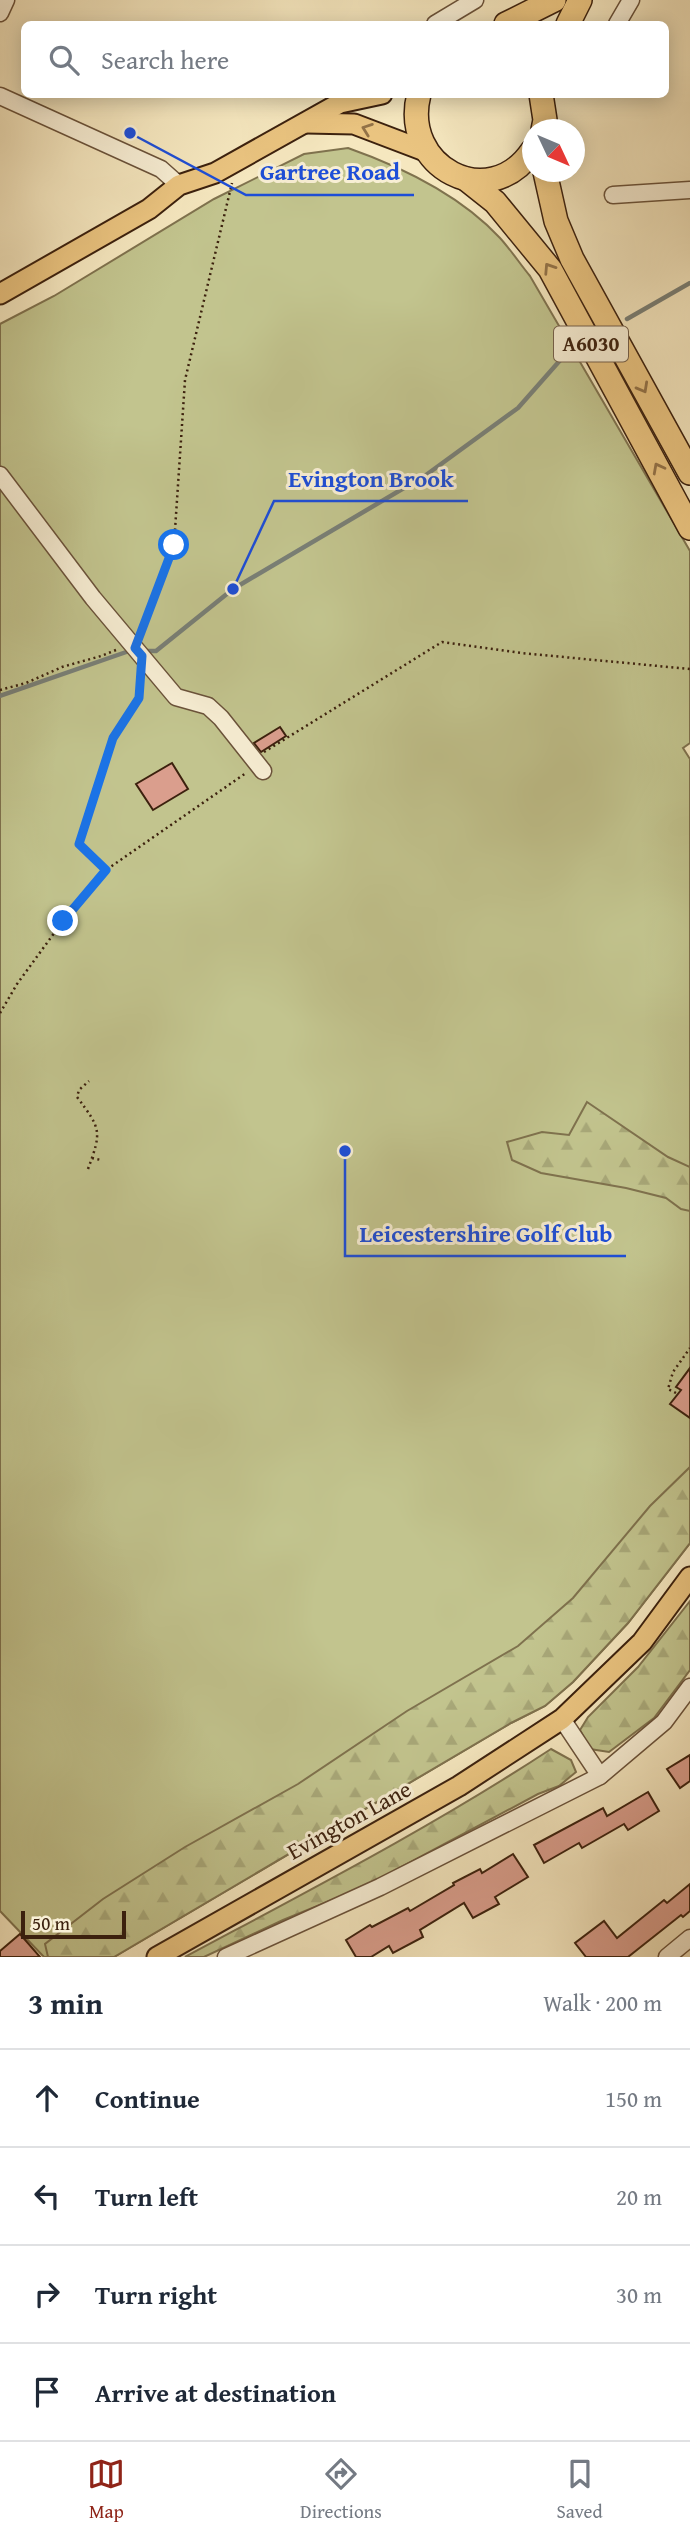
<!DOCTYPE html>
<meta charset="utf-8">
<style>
:root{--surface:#fff;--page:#f6f6f7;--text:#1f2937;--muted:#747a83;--line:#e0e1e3;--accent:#8f2418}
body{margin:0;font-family:"Gentium Book Plus",serif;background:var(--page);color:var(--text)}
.compass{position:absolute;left:522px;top:119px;width:63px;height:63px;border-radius:50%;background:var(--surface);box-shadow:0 4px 18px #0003;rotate:134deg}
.scale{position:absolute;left:21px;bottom:18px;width:105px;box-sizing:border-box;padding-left:7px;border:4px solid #3c210e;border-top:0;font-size:19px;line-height:24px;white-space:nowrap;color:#3c210e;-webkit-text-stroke:5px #f8efd5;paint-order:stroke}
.stop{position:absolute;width:21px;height:21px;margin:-16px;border:5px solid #1a73e8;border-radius:50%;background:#fff}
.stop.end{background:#1a73e8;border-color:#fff;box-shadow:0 2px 7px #0008}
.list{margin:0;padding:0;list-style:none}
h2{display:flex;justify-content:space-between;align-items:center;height:91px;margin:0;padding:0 28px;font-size:30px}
h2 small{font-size:23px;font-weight:400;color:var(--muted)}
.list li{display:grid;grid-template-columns:46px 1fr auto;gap:21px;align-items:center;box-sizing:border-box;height:98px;padding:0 28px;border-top:2px solid var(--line)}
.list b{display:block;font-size:26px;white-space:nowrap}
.list em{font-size:23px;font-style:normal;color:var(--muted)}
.icon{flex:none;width:38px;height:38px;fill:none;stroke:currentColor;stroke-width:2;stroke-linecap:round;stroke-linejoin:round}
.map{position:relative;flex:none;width:690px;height:1957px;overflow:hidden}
.search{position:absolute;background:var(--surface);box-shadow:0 4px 18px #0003;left:21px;right:21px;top:21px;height:77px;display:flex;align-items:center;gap:18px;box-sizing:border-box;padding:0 24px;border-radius:10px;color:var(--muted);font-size:26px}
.sheet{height:483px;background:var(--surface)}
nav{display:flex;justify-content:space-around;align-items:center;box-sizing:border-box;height:98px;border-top:2px solid var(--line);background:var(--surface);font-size:19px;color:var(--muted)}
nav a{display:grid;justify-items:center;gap:4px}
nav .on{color:var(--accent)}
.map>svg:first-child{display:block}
.grass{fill:#c2c48e;stroke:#7f724e;stroke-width:2}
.forest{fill:url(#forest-firs);stroke:#7f724e;stroke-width:2}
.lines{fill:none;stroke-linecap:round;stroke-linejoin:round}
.stream{stroke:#797f76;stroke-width:4.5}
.building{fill:#da9e8d;stroke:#3c210e;stroke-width:2}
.minor-casing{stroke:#6a523a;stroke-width:19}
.major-casing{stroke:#3c210e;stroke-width:23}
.highway-casing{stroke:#3c210e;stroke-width:26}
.path{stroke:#3c210e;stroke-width:2.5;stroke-dasharray:2 3.5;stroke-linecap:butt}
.minor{stroke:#f8efd5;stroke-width:16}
.major{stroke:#eac480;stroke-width:19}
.highway{stroke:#eac480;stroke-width:23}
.oneway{stroke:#937247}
.route{stroke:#1a73e8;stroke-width:9}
.labels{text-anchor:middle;stroke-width:6;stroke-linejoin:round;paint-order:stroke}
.shield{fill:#f8efd5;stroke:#745f4a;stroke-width:2}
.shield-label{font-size:21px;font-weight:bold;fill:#3c210e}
.street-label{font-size:23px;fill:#3c210e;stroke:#f8efd5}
.leader{fill:none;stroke:#1d4ed8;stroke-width:2.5}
.callout-dot{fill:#1d4ed8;stroke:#f8efd5;stroke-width:2.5}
.callout-label{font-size:24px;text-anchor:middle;font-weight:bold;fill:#1d4ed8;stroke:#f8efd5;stroke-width:6;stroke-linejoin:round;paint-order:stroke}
</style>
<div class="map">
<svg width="690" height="1957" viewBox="0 0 690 1957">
<defs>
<pattern id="forest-firs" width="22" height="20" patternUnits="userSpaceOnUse" patternTransform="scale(1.75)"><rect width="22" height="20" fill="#c2c48e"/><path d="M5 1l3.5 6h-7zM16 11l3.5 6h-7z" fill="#a8a879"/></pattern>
</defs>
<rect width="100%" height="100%" fill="#f5e7bf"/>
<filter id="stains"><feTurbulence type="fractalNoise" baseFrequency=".00286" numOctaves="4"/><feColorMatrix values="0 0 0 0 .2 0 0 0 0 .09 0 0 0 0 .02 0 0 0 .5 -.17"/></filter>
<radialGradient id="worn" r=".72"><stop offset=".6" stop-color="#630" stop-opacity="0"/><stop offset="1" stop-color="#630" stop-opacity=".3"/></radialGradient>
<!-- grass -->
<path class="grass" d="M348,148c54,19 113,48 152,90 11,12 20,26 30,38l160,275v192l-7,5 7,11v784l-62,80 -55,59 -28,24 -34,17 -397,234h-70l-44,-46v-1587l54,-28 160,-97 90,-45z"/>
<!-- forest -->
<g class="forest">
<path d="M587,1102l81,55 22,10v44l-9,-2 -15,-11 -40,-10 -85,-15 -29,-13 -5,-18 35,-10 27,3z"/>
<path d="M690,1467v76l-62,80 -55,59 -28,24 -34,17 -397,234h-66l-3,-13 58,-45 82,-52 113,-63 109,-73 111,-65 55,-48 77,-92z"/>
<path d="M690,1601v69l-36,48 -45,34 -19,-3 -10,-19 8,-13 50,-50z"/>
<path d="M551,1749l20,11 5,12 -17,14 -21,8 -174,93 -81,33 -79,37h-19c123,-66 249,-131 366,-208z"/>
</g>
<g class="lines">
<!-- stream -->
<g class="stream">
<path d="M627,319l63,-36"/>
<path d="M144,651h12l77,-62 193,-114 92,-67 45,-51 16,-10"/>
<path d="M0,696l132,-46"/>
</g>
</g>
<!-- building -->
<g class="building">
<path d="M280,727l6,9 -25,16 -7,-9z"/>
<path d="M172,763l16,26 -35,21 -17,-26z"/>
<path d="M690,1368v50l-20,-14 11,-14 -5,-3z"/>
<path d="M690,1755v26l-10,7 -13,-19z"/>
<path d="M648,1792l11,19 -31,19 -4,-6 -42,24 -3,-5 -35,20 -10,-18 69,-37 4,8z"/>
<path d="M513,1854l15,23 -33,20 4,7 -26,14 -9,-15 -44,27 3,7 -30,16 -4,-7 -18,11h-15l-10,-17 24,-15 2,2 36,-19 2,3 44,-26 -1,-2 27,-14 2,4z"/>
<path d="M690,1884v27l-7,6 -2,-2 -53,42h-42l-11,-14 29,-22 13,17 47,-38 3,3z"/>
<path d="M20,1934l20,23h-40v-6z"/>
</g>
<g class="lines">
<defs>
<g id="minor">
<path d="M0,13l6,-13"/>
<path d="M435,24l40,-24"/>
<path d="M617,24l14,-24"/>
<path d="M0,96l161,73 18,16"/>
<path d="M613,195l77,-5"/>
<path d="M0,475l93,123 83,99 32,9 13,12 42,53"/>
<path d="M600,1776l64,-54 26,-35"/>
<path d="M226,1957l154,-70 220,-111 -38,-57"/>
<path d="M667,1957l23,-19"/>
</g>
<g id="major">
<path d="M306,123l48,1 71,27"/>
<path d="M0,294l149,-85 30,-24 36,-12 125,-70 42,-9"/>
<path d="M157,1957l302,-171 103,-67 80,-77 48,-65"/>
</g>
<g id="highway">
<path d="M506,24l48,-24"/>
<path d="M568,24l12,-24"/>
<path d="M419,94c-19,73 70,120 113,57"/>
<path d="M541,94l4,26 -2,10"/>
<path d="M545,172l11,49 16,38 118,214"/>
<path d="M466,179l29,23 55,67 140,259"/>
</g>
</defs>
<!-- minor casing -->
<use href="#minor" class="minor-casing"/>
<!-- major casing -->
<use href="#major" class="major-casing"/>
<!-- highway casing -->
<use href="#highway" class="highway-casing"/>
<!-- path -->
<g class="path">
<path d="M140,634l34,-89 11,-165 47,-197"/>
<path d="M140,676l-1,22 -27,40 -33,106 27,26 140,-97"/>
<path d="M0,690l26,-7 36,-16 39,-11 15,-6"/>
<path d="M264,752l178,-110 79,11 169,16"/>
<path d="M0,1013l17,-29 46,-63 43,-51"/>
<path d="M92,1158l9,2"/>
<path d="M88,1169c14,-38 13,-40 -11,-72l2,-7 10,-9"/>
<path d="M676,1393l-8,-4 5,-17 17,-24"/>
</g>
<!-- minor -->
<use href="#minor" class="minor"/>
<!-- major -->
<use href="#major" class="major"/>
<!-- highway -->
<use href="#highway" class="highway"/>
</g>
<!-- one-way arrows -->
<defs><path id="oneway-chevron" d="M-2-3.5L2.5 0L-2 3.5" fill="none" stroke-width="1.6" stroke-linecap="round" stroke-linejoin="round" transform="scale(1.75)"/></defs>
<g class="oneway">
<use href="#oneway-chevron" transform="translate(367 129) rotate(-160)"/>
<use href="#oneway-chevron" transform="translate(549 268) rotate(-123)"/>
<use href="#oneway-chevron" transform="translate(643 388) rotate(61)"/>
<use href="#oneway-chevron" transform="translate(658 468) rotate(-118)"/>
</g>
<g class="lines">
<!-- route -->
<path class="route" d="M63,921l43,-51 -27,-26 34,-106 26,-40 3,-42 -7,-8 39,-103"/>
</g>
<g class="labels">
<!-- shield labels -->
<rect class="shield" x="554" y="326.5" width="74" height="35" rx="5"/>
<g class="shield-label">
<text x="591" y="351">A6030</text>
</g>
<!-- street labels -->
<g class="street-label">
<text transform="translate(349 1820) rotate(-29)" y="8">Evington Lane</text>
</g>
</g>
<!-- callouts -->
<path class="leader" d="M130 133L246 195H414M233 589L274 501H468M345 1151L345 1256H626"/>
<g class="callout-dot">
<circle cx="130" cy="133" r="7"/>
<circle cx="233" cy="589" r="7"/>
<circle cx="345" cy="1151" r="7"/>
</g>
<g class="callout-label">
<text x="330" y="180">Gartree Road</text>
<text x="371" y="487">Evington Brook</text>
<text x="486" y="1242">Leicestershire Golf Club</text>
</g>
<rect width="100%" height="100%" filter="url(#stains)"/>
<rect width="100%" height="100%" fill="url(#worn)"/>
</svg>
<svg class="compass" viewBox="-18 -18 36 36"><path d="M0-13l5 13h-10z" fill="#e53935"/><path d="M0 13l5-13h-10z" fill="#747a83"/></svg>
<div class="scale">50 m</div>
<div class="stop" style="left:174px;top:545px"></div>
<div class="stop end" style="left:63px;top:921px"></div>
<div class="search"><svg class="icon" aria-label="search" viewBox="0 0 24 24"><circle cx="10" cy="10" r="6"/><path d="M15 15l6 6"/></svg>Search here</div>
</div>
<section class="sheet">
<h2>3 min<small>Walk · 200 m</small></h2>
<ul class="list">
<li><svg class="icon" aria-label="ahead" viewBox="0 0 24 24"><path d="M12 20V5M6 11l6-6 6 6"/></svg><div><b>Continue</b></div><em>150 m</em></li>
<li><svg class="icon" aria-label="left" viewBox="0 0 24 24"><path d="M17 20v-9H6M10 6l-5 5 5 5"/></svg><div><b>Turn left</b></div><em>20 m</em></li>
<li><svg class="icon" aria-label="right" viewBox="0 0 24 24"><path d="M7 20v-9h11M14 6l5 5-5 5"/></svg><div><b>Turn right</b></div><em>30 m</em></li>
<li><svg class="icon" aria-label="arrive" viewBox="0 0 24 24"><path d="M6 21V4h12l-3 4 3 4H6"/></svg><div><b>Arrive at destination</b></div></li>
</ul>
</section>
<nav>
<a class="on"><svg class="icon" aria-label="map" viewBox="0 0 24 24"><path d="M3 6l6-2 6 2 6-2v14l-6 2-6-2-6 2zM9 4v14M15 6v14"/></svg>Map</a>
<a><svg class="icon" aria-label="directions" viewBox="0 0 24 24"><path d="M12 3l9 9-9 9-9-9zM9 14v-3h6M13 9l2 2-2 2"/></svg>Directions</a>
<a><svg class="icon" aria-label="saved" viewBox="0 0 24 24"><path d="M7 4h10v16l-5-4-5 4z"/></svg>Saved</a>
</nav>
